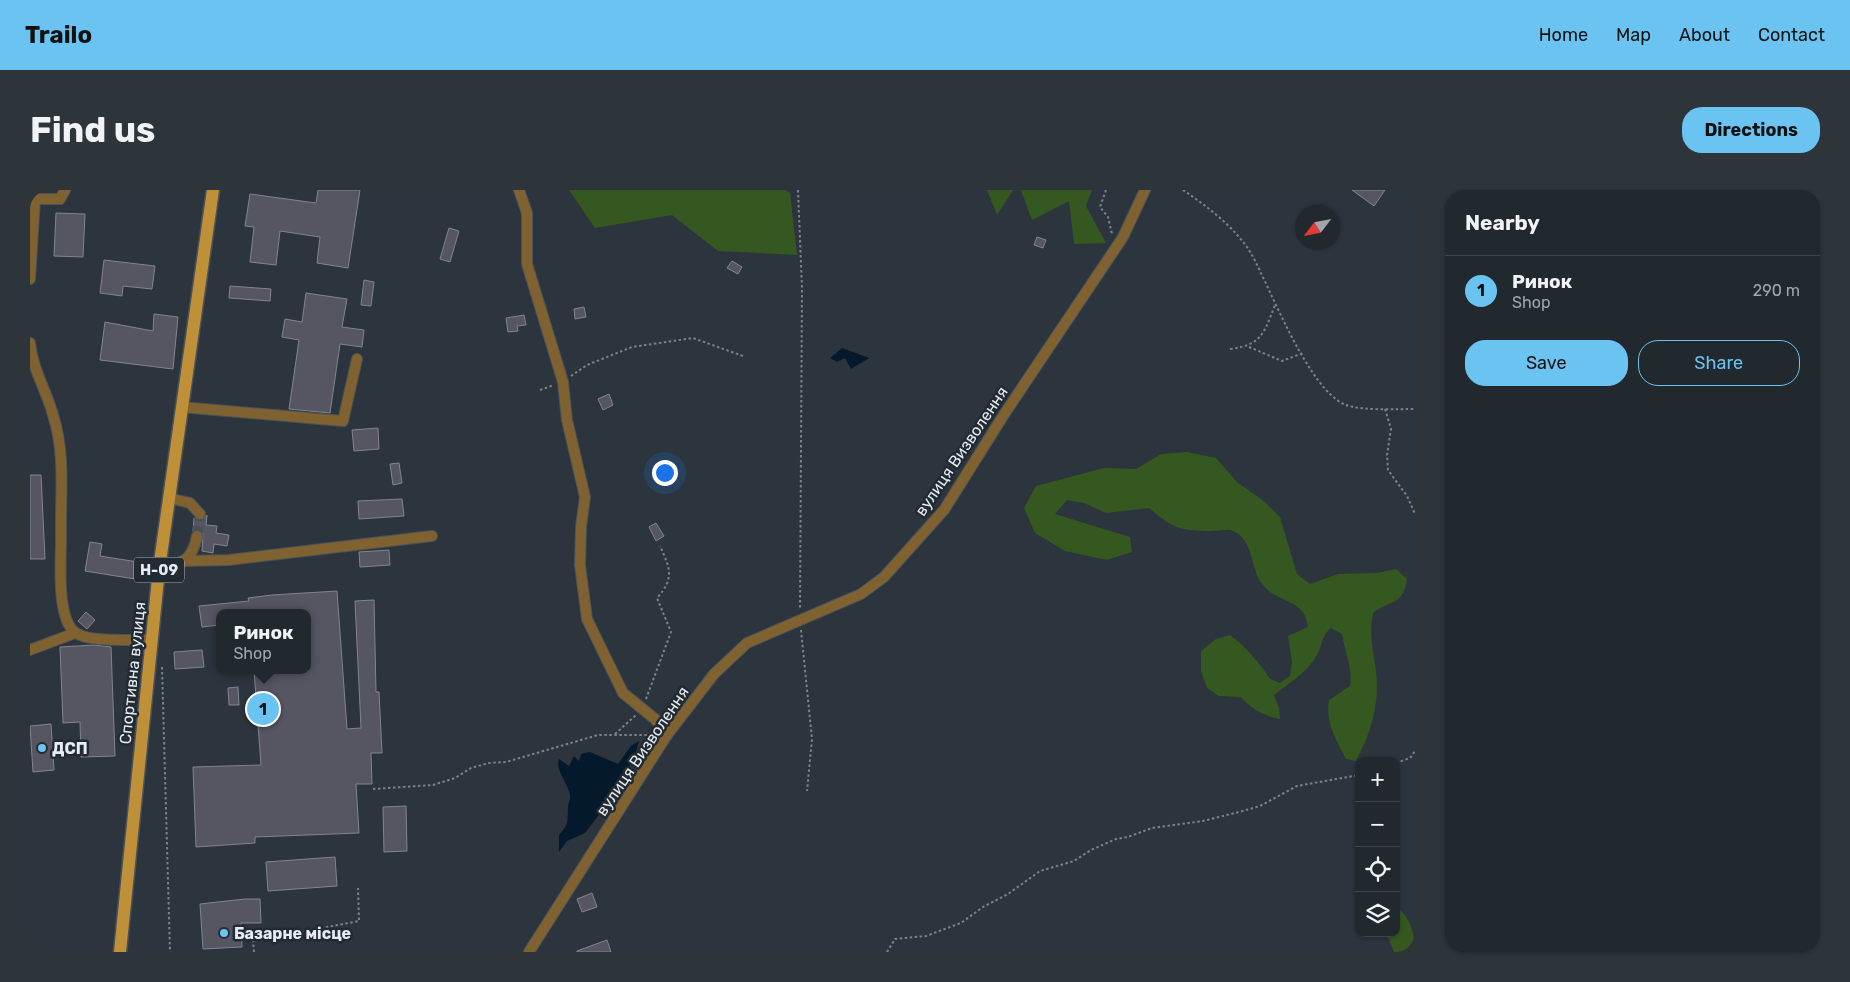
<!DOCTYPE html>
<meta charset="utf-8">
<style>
:root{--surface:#21282e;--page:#2d343a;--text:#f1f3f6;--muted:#a2a6aa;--line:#3e444a;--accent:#6ac3f1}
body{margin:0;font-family:Rubik,sans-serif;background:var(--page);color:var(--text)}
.controls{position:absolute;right:15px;bottom:15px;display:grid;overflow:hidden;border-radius:10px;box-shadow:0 1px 4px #0004}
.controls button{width:45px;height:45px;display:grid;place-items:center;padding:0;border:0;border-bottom:1px solid var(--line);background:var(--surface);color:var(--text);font:25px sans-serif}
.compass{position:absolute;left:1265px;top:15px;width:45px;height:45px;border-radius:50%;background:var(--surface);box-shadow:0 1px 4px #0004;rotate:238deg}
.you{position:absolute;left:634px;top:282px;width:18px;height:18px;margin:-12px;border:4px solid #fff;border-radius:50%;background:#1a73e8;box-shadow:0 0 0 8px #1a73e833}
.badge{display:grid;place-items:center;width:32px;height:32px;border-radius:50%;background:var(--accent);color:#111;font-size:16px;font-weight:700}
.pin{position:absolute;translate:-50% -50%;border:2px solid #fff;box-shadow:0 1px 5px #0006}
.popup{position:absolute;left:186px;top:419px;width:95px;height:65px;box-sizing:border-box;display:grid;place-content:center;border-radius:10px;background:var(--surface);filter:drop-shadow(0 1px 4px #0005);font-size:16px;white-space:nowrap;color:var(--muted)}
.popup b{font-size:19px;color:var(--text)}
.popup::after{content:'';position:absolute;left:50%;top:100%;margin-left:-10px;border:10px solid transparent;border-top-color:var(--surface)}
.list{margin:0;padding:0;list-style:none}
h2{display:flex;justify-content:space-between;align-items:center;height:65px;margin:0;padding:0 20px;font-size:21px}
h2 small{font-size:16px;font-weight:400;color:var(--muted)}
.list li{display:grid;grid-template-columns:32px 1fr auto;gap:15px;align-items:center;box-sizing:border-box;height:70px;padding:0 20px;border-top:1px solid var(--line)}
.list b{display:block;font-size:19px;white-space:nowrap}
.list p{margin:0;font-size:16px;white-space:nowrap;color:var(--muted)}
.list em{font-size:16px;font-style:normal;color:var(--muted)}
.actions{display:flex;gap:10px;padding:15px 20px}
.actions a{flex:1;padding:11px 0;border:1px solid var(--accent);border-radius:20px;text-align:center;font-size:18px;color:var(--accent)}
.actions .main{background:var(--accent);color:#111}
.icon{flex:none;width:28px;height:28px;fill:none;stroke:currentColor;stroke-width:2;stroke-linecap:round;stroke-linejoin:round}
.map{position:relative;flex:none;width:1385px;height:762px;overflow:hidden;border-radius:20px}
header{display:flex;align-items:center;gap:30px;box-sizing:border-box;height:70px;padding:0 25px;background:var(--accent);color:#111}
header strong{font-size:24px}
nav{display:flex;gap:28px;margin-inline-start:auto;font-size:18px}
.intro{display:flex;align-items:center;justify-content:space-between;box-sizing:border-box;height:120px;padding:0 30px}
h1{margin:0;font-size:35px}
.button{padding:12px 22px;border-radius:20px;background:var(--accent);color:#111;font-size:18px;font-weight:700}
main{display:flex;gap:30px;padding:0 30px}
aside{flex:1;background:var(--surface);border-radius:20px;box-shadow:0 1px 4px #0004}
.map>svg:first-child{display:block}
.green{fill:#345820}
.water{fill:#04192b}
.building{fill:#555662;stroke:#838491}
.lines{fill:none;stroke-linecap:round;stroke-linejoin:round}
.minor-tunnel{stroke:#485058;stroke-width:10;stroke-dasharray:10 5;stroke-linecap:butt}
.minor-casing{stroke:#4a525a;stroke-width:12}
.major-casing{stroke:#4a525a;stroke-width:15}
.path{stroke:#7b8389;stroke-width:2;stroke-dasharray:2.5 2.5;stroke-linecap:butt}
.minor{stroke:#7f622f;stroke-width:10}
.major{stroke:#bf9038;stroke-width:12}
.poi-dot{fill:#6ac3f1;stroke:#222b32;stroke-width:2}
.labels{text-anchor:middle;stroke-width:5;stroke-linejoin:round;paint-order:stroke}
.shield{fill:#222b32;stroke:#abb2b8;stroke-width:1}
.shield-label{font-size:15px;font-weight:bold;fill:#e6ecf1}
.street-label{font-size:16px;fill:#e6ecf1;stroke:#222b32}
.poi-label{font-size:16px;font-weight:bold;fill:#e6ecf1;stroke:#222b32;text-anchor:start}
</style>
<header>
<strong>Trailo</strong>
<nav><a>Home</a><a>Map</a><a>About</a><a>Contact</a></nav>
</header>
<div class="intro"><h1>Find us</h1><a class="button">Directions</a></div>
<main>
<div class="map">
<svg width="1385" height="762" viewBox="0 0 1385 762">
<rect width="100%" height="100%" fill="#2c353d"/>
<!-- green -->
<g class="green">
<path d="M539,0h216l5,3 7,62 -79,-4 -46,-36 -77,13z"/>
<path d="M957,0h26l-16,25z"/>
<path d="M991,0h71l-6,16 20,37 -32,1 -5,-43 -37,19z"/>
<path d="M1157,262l29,6 21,24 28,20 15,15 17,57 13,10 28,-10 39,-1 19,-4 11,10c-3,26 -17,21 -34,34 -4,21 0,38 3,58 4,32 -5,62 -20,90l-10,-2c-10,-19 -21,-38 -17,-59l21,-14c3,-18 -5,-34 -8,-52l-11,-6c-11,10 -8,16 -14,27 -10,18 -28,28 -43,40l5,13 1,11c-16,-3 -29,-10 -39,-22l-22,-1 -12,-8 -6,-17v-20l15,-12 14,-4c15,11 30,28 40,44l10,4 10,-7 2,-14 -4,-26 20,-9c-3,-29 -30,-23 -45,-42 -14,-17 -8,-46 -32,-55 -5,-1 -14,1 -20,1 -30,0 -39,-3 -62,-23l-43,5 -22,-10 -17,-3 -12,14 75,23 2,15 -25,8 -42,-9 -30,-18 -11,-25 12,-22 68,-18 32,1 25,-15z"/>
<path d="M1366,717c15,10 19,28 19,45h-21l-6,-15v-4h8z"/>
</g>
<!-- water -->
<g class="water">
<path d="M812,158l27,10 -18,11 -6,-11 -8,4 -7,-4z"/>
<path d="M609,551l-5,18 -27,45 -22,29 -18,8 -8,11v-17c11,-12 8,-14 9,-28 0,-4 3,-8 2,-12 -2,-12 -15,-24 -11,-36l10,7 5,-10 5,5 2,-7 9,-2 28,12 13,-18z"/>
</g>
<!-- building -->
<g class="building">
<path d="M288,0h42l-12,78 -31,-5 3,-26 -40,-6 -4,34 -26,-3 4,-35 -9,-1 5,-32 66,9z"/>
<path d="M1322,0h33l-11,16z"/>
<path d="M26,23l29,1 -2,43 -29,-1z"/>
<path d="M419,38l10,3 -9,31 -10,-3z"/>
<path d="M1007,47l9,3 -3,8 -9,-3z"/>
<path d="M74,70l51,6 -3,23 -29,-3 -1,10 -22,-3z"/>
<path d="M702,71l10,6 -4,7 -11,-6z"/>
<path d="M334,90l10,2 -3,24 -10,-1z"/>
<path d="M200,96l41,3 -1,12 -41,-3z"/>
<path d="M276,103l41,6 -5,28 22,3 -2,17 -22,-3 -10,69 -41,-4 10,-69 -17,-3 3,-18 17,3z"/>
<path d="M554,117l2,10 -11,2 -1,-10z"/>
<path d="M124,124l24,3 -5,52 -73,-9 5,-38 48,9z"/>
<path d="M494,125l2,10 -9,1 1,5 -10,1 -2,-14z"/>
<path d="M579,204l4,11 -10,5 -5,-11z"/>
<path d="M348,238l1,21 -25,2 -2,-21z"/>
<path d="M369,273l3,20 -9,2 -3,-21z"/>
<path d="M0,285h11l4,84h-15z"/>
<path d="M372,309l2,17 -45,3 -1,-18z"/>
<path d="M177,325l-1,10 11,1 -1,7 13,2 -2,11 -13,-2 -1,9 -11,-2 1,-17 -4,-4 -6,1 1,-13 8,3z"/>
<path d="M626,333l8,13 -8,5 -7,-14z"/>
<path d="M60,352l12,2 -2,12 38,6 -3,17 -50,-8z"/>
<path d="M359,360l1,15 -30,2 -1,-15z"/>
<path d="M307,401l10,138 14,-1 -6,-127 19,-1 2,92h3l3,61h-11l1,31h-16l3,49 -104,4v6l-59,4 -3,-80 68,-2 -7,-95h53v-57h-88v12l-17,2 -3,-21 50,-5 -1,-3 24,-3z"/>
<path d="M56,422l9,8 -8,9 -9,-8z"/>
<path d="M64,455l17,2 4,109 -34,1 -1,-35 -17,1 -3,-76z"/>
<path d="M172,460l2,17 -29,2 -1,-17z"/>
<path d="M208,497l1,18h-10l-1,-17z"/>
<path d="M21,534l3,46 -21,2 -3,-46z"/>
<path d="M376,616l1,45 -23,1 -1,-45z"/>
<path d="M305,667l2,29 -69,5 -2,-29z"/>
<path d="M562,703l5,14 -15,5 -5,-13z"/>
<path d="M215,709h15l1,24h-20l1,24 -39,2 -3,-45z"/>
<path d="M577,750l4,12h-34v-1z"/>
</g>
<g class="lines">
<!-- minor-tunnel -->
<path class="minor-tunnel" d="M167,346l3,-22"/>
<defs>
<g id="minor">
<path d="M489,0l8,23v51l36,118 4,38 18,77 -4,30 -1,38 7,54 36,74 32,26 12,16"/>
<path d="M0,89l5,-80h25l5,-9"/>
<path d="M0,153c3,28 16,46 23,72 13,40 7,82 8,124 0,22 -5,81 15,94 15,10 57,6 75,7"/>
<path d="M151,217l162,14 14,-62"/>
<path d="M139,308l21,5 10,11"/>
<path d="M154,371l45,-1 203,-24"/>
<path d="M129,379c23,-7 33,-7 38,-33"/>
<path d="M0,460l45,-17"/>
<path d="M499,762l138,-217 47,-61 33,-31 114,-49 23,-17 60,-67 61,-97 118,-176 22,-47"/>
</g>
<path id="major" d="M90,762l39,-383 54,-379"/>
</defs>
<!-- minor casing -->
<use href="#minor" class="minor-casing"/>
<!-- major casing -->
<use href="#major" class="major-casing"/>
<!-- path -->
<g class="path">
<path d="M768,0l4,98 -2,322"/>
<path d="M1076,0l-6,17 8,10 4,17"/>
<path d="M1153,0c25,17 53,38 69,65 19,35 57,136 94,150 16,6 52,4 69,4"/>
<path d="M1219,157l33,14 21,-8"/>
<path d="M1200,159c32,-4 34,-16 45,-44"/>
<path d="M541,186l16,-11 45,-18 61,-9 50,18"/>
<path d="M510,200l14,-5"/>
<path d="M1355,219l6,20 -4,26 1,15 19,26 8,18"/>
<path d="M771,440l11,109 -5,52"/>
<path d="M132,477l8,285"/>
<path d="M616,509l25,-67 -14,-34c18,-20 13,-30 3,-52"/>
<path d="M585,544l21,-19"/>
<path d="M1366,573l14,-5 5,-7"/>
<path d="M343,599l60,-4 22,-7 16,-10 18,-5 17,-1 92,-27h57"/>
<path d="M224,762l-1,-11 106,-20 -1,-33"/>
<path d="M857,762l8,-13 31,-3 35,-13 22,-16 25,-13 32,-23 34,-10 17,-11 25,-11 12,-2 24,-9 51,-7 36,-9 21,-6 37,-20 62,-11"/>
</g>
<!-- minor -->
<use href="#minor" class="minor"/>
<!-- major -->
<use href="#major" class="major"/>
</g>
<!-- markers -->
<g class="poi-dot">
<circle cx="12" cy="558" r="5"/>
<circle cx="194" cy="743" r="5"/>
</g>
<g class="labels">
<!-- shield labels -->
<rect class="shield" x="104" y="367.5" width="50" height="25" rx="4"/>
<g class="shield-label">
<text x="129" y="385">Н-09</text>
</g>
<!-- street labels -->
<g class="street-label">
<text transform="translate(931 261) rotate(-56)" y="6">вулиця Визволення</text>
<text transform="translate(102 483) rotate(-84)" y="6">Спортивна вулиця</text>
<text transform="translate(612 561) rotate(-56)" y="6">вулиця Визволення</text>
</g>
<!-- poi labels -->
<g class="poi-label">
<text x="22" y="564">ДСП</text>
<text x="204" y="749">Базарне місце</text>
</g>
</g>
</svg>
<div class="controls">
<button>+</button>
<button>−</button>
<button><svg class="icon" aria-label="locate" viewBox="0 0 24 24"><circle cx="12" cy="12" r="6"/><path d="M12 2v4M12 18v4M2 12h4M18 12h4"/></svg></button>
<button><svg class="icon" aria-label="layers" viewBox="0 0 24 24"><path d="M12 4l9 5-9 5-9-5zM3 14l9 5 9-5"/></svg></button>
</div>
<svg class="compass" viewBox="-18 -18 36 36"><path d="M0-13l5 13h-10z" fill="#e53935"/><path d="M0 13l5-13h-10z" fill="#a2a6aa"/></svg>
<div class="you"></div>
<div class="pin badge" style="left:233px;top:519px">1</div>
<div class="popup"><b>Ринок</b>Shop</div>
</div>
<aside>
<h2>Nearby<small></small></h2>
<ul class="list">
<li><span class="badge">1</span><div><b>Ринок</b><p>Shop</p></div><em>290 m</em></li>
</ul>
<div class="actions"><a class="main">Save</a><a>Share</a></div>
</aside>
</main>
